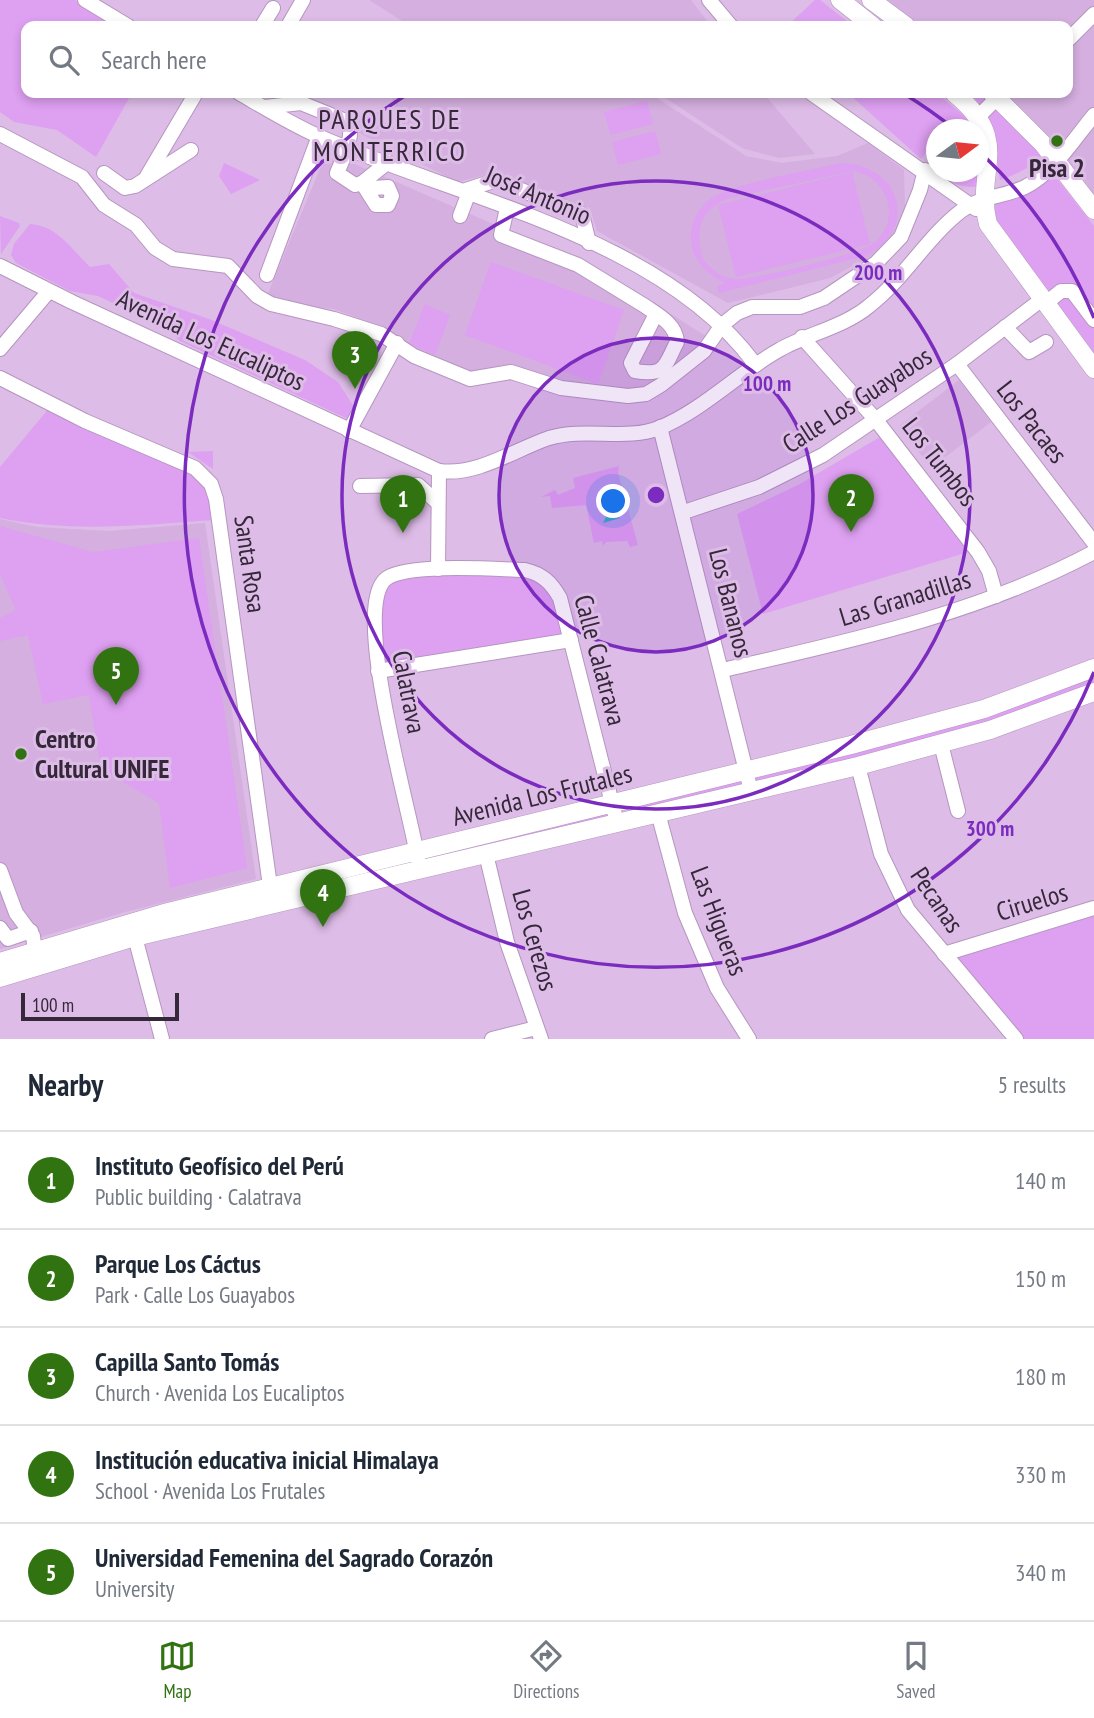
<!DOCTYPE html>
<meta charset="utf-8">
<style>
:root{--surface:#fff;--page:#f2f2f3;--text:#1f2937;--muted:#747a83;--line:#e0e1e3;--accent:#317310}
body{margin:0;font-family:"PT Sans Narrow",sans-serif;background:var(--page);color:var(--text)}
.compass{position:absolute;left:926px;top:119px;width:63px;height:63px;border-radius:50%;background:var(--surface);box-shadow:0 4px 10px #0003;rotate:75deg}
.scale{position:absolute;left:21px;bottom:18px;width:158px;box-sizing:border-box;padding-left:7px;border:4px solid #352839;border-top:0;font-size:19px;line-height:24px;white-space:nowrap;color:#352839;-webkit-text-stroke:5px #ddbce7;paint-order:stroke}
.you{position:absolute;left:614px;top:502px;width:24px;height:24px;margin:-18px;border:5px solid #fff;border-radius:50%;background:#1a73e8;box-shadow:0 0 0 10px #1a73e833}
.badge{display:grid;place-items:center;width:46px;height:46px;border-radius:50%;background:var(--accent);color:#fff;font-size:23px;font-weight:700}
.pin{position:absolute;translate:-50% -58px;filter:drop-shadow(0 2px 4px #0008)}
.pin::after{content:'';position:absolute;top:37px;width:24px;height:21px;background:inherit;clip-path:polygon(0 0,100% 0,50% 100%)}
.list{margin:0;padding:0;list-style:none}
h2{display:flex;justify-content:space-between;align-items:center;height:91px;margin:0;padding:0 28px;font-size:30px}
h2 small{font-size:23px;font-weight:400;color:var(--muted)}
.list li{display:grid;grid-template-columns:46px 1fr auto;gap:21px;align-items:center;box-sizing:border-box;height:98px;padding:0 28px;border-top:2px solid var(--line)}
.list b{display:block;font-size:26px;white-space:nowrap}
.list p{margin:0;font-size:23px;white-space:nowrap;color:var(--muted)}
.list em{font-size:23px;font-style:normal;color:var(--muted)}
.icon{flex:none;width:38px;height:38px;fill:none;stroke:currentColor;stroke-width:2;stroke-linecap:round;stroke-linejoin:round}
.map{position:relative;flex:none;width:1094px;height:1039px;overflow:hidden}
.search{position:absolute;background:var(--surface);box-shadow:0 4px 10px #0003;left:21px;right:21px;top:21px;height:77px;display:flex;align-items:center;gap:18px;box-sizing:border-box;padding:0 24px;border-radius:14px;color:var(--muted);font-size:26px}
.sheet{height:581px;background:var(--surface)}
nav{display:flex;justify-content:space-around;align-items:center;box-sizing:border-box;height:98px;border-top:2px solid var(--line);background:var(--surface);font-size:19px;color:var(--muted)}
nav a{display:grid;justify-items:center;gap:4px}
nav .on{color:var(--accent)}
.map>svg:first-child{display:block}
.built{fill:#d4afdf}
.green{fill:#dea0f1;fill-rule:evenodd}
.water{fill:#39b8bc}
.lines{fill:none;stroke-linecap:round;stroke-linejoin:round}
.minor-casing{stroke:#b596bf;stroke-width:16}
.major-casing{stroke:#b596bf;stroke-width:19}
.minor{stroke:#fff;stroke-width:14}
.major{stroke:#fff;stroke-width:18}
.ring{fill:none;stroke:#7b2cbf;stroke-width:3.5}
.poi-dot{fill:#317310;stroke:#ddbce7;stroke-width:2.5}
.labels{text-anchor:middle;stroke-width:6;stroke-linejoin:round;paint-order:stroke}
.poi-label{font-size:26px;font-weight:bold;fill:#352839;stroke:#ddbce7}
.street-label{font-size:26px;fill:#352839;stroke:#ddbce7}
.neighbourhood-label{font-size:28px;letter-spacing:2px;fill:#352839;stroke:#ddbce7}
.centre{fill:#7b2cbf;stroke:#ddbce7;stroke-width:3.5}
.ring-label{font-size:21px;text-anchor:middle;font-weight:bold;fill:#7b2cbf;stroke:#ddbce7;stroke-width:6;stroke-linejoin:round;paint-order:stroke}
</style>
<div class="map">
<svg width="1094" height="1039" viewBox="0 0 1094 1039">
<rect width="100%" height="100%" fill="#ddbce7"/>
<!-- built -->
<g class="built">
<path d="M369,0h322l20,26h-154l-7,-4 -6,4h-134z"/>
<path d="M886,0h208v201l-88,-108h62v-67h-148z"/>
<path d="M394,93h255l97,63 36,7 55,-7 31,-13 36,27 1,36 -9,28 -17,18 -49,26 -102,25 -131,-72 -7,-23 -94,-36 -38,10 -101,-50 -5,-21 49,17 -9,-30z"/>
<path d="M658,93h105l52,61 -36,4 -37,-10z"/>
<path d="M327,152l275,119 107,67 -52,44 -22,9 -156,-16 -43,-13 -65,-39 -37,-14 -50,-5 -18,-6z"/>
<path d="M959,380l32,42 -60,46 -32,-42z"/>
<path d="M0,519l37,8 72,4 96,-8 51,356 -131,33 -125,37z"/>
</g>
<!-- green -->
<g class="green">
<path d="M0,0h75l43,26h-92v67h106l-36,64 -39,-27 -43,-8 -14,-10z"/>
<path d="M815,0h5l33,26h-66z"/>
<path d="M848,93h88l35,28 -11,-1 -11,9 -13,1v10l-15,19z"/>
<path d="M971,93h15l59,58c-13,17 -26,22 -45,29 -4,-32 -9,-62 -29,-87z"/>
<path d="M647,101l6,23 -42,11 -7,-23z"/>
<path d="M655,131l6,23 -43,11 -6,-23z"/>
<path d="M979,133l2,52c-16,7 -35,-6 -49,-13l4,-9v9h42z"/>
<path d="M224,163l36,17 -29,14 -12,-18z"/>
<path d="M840,163c60,0 81,67 25,93l-146,37 -2,-7 8,-3c-18,-10 -34,-22 -34,-45 -1,-16 8,-32 22,-41 26,-15 95,-26 127,-34zM853,171c34,5 50,48 21,72 -11,10 -124,38 -140,36 -13,-1 -22,-9 -31,-19 -8,-29 -4,-51 27,-62z"/>
<path d="M852,172l18,72 -134,33 -18,-72z"/>
<path d="M1054,175l40,51v134l-103,-144 2,-14 24,-3z"/>
<path d="M0,216l19,7 1,3 -19,28z"/>
<path d="M30,224c28,2 41,25 60,43l19,-3 25,29 75,26 96,41 33,22 16,25 -6,12 -168,-78 -14,-13 -68,-32 -28,-5 -54,-28 -5,-8 3,-11z"/>
<path d="M491,262l133,48 -26,74 -133,-49z"/>
<path d="M425,304l25,11 -15,40 -26,-11z"/>
<path d="M50,407l143,64 14,15 7,34c-72,5 -143,13 -214,-2v-51z"/>
<path d="M880,437l95,113 -212,64 -26,-100 61,-29z"/>
<path d="M213,451v18l-25,-17z"/>
<path d="M619,466l-1,7 20,72 -8,2 -3,-6 -21,1 -3,4 -1,-5 -8,2 -8,-38 -34,3 -2,-12 -9,1 14,-7 3,5 17,-7 -2,-10z"/>
<path d="M0,526l93,26 106,-14 48,330 -77,20 -11,-85 -58,-34 -12,-74 -46,9 -15,-69 -28,6v-23l16,-8 -16,-36z"/>
<path d="M456,571l79,4 13,14 17,44 -180,32c-6,-26 -15,-76 17,-88 16,-6 37,-4 54,-6z"/>
<path d="M1094,675v10l-109,40 -224,58 -5,-4 1,-5z"/>
<path d="M738,780l4,4 -112,31v-7z"/>
<path d="M606,813l5,4 -188,47v-7z"/>
<path d="M1094,911v128h-74l-70,-83z"/>
</g>
<!-- water -->
<path class="water" d="M612,501l1,13 7,4 -17,5 3,-6 -6,-12z"/>
<g class="lines">
<defs>
<g id="minor">
<path d="M85,0l43,26"/>
<path d="M709,0l22,26"/>
<path d="M262,26l11,-18"/>
<path d="M288,26l15,-26"/>
<path d="M1068,40l26,-26"/>
<path d="M239,93c26,15 52,31 79,43 139,62 343,100 437,228"/>
<path d="M811,93l165,116"/>
<path d="M265,107l36,-4 47,19c7,15 -5,36 -11,51l18,12 7,-2 26,-21"/>
<path d="M978,117l24,-24"/>
<path d="M0,134l82,43 22,28 32,20 19,23 18,11 55,7 29,30 14,8 63,15 47,15 33,22 56,23 41,-7 50,16 67,8 18,-2 15,-9 43,-34 18,-26 15,-12 15,-6h48l24,-9 52,-35 25,-26 19,-47 5,-20"/>
<path d="M104,173l21,15 10,-2 56,-36"/>
<path d="M147,176l49,-83"/>
<path d="M362,183l14,22h12l4,-9 -4,-9 -15,1"/>
<path d="M466,190l30,-10 86,34 7,29"/>
<path d="M507,208l-6,27 77,30 67,41c13,9 31,18 32,36 -13,25 -11,34 -42,29l-4,-8 25,-49"/>
<path d="M460,216l9,-24"/>
<path d="M0,266l72,36 367,169c38,5 75,-21 110,-33 36,-11 78,3 110,-10 44,-18 79,-55 120,-78 28,-16 65,-23 90,-44 35,-27 57,-68 92,-95 20,-15 43,-14 64,-24 28,-14 49,-48 69,-72"/>
<path d="M267,275l52,-139"/>
<path d="M1045,304l16,-13h11l22,29"/>
<path d="M1005,327l24,25 17,-10"/>
<path d="M802,337l74,83 102,132 11,19 7,25"/>
<path d="M0,349l49,-58"/>
<path d="M957,364l137,179"/>
<path d="M0,378l85,43 110,47 16,16 5,15 54,387"/>
<path d="M660,427l91,364"/>
<path d="M349,431l48,-88"/>
<path d="M360,486l58,-1 20,18"/>
<path d="M684,512l75,-25 64,-32 134,-91 84,-64"/>
<path d="M438,569l1,-98"/>
<path d="M723,670c127,-29 255,-56 371,-118"/>
<path d="M378,671l193,-31"/>
<path d="M941,744l17,67"/>
<path d="M858,766l23,88 27,56 108,129"/>
<path d="M658,813l27,100 32,75 32,51"/>
<path d="M486,854l21,88 34,97"/>
<path d="M418,860c-7,-47 -69,-256 -31,-282 22,-15 108,-9 138,-8 17,4 26,12 35,28l57,225"/>
<path d="M0,870l16,43 17,23 3,24"/>
<path d="M0,928l8,11 23,-8"/>
<path d="M135,937l27,102"/>
<path d="M944,954l150,-46"/>
<path d="M492,1039l44,-11"/>
</g>
<g id="major">
<path d="M840,0l33,26"/>
<path d="M871,0l35,26"/>
<path d="M954,93c60,49 20,77 34,131l106,145"/>
<path d="M992,93l51,51 51,66"/>
<path d="M0,962l164,-49 687,-168 133,-36 110,-41"/>
<path d="M0,978l135,-41 723,-171 132,-36 104,-38"/>
</g>
</defs>
<!-- minor casing -->
<use href="#minor" class="minor-casing"/>
<!-- major casing -->
<use href="#major" class="major-casing"/>
<!-- minor -->
<use href="#minor" class="minor"/>
<!-- major -->
<use href="#major" class="major"/>
</g>
<!-- distance rings -->
<circle cx="656" cy="495" r="157" fill="#7b2cbf" fill-opacity=".12"/>
<g class="ring">
<circle cx="656" cy="495" r="157"/>
<circle cx="656" cy="495" r="314"/>
<path d="M1094 672A472 472 0 1 1 406 95M603 26A472 472 0 0 1 709 26M906 95A472 472 0 0 1 953 128M981 153A472 472 0 0 1 1094 318"/>
</g>
<!-- markers -->
<g class="poi-dot">
<circle cx="1057" cy="141" r="7"/>
<circle cx="21" cy="754" r="7"/>
</g>
<g class="labels">
<!-- poi labels -->
<g class="poi-label">
<text x="1057" y="177">Pisa 2</text>
<text x="35" y="748" text-anchor="start">Centro<tspan x="35" dy="30">Cultural UNIFE</tspan></text>
</g>
<!-- street labels -->
<g class="street-label">
<text transform="translate(538 195) rotate(23)" y="9">José Antonio</text>
<text transform="translate(211 340) rotate(25)" y="9">Avenida Los Eucaliptos</text>
<text transform="translate(857 400) rotate(-33)" y="9">Calle Los Guayabos</text>
<text transform="translate(1032 422) rotate(52)" y="9">Los Pacaes</text>
<text transform="translate(940 462) rotate(52)" y="9">Los Tumbos</text>
<text transform="translate(250 564) rotate(82)" y="9">Santa Rosa</text>
<text transform="translate(905 598) rotate(-17)" y="9">Las Granadillas</text>
<text transform="translate(731 603) rotate(76)" y="9">Los Bananos</text>
<text transform="translate(600 660) rotate(75)" y="9">Calle Calatrava</text>
<text transform="translate(409 692) rotate(79)" y="9">Calatrava</text>
<text transform="translate(542 795) rotate(-14)" y="9">Avenida Los Frutales</text>
<text transform="translate(937 900) rotate(56)" y="9">Pecanas</text>
<text transform="translate(1032 902) rotate(-17)" y="9">Ciruelos</text>
<text transform="translate(719 921) rotate(69)" y="9">Las Higueras</text>
<text transform="translate(535 940) rotate(74)" y="9">Los Cerezos</text>
</g>
<!-- neighbourhood labels -->
<g class="neighbourhood-label">
<text x="390" y="129">PARQUES DE<tspan x="390" dy="32">MONTERRICO</tspan></text>
</g>
</g>
<circle cx="656" cy="495" r="10" class="centre"/>
<g class="ring-label">
<text x="878" y="280">200 m</text>
<text x="767" y="391">100 m</text>
<text x="990" y="836">300 m</text>
</g>
</svg>
<svg class="compass" viewBox="-18 -18 36 36"><path d="M0-13l5 13h-10z" fill="#e53935"/><path d="M0 13l5-13h-10z" fill="#747a83"/></svg>
<div class="scale">100 m</div>
<div class="you"></div>
<div class="pin badge" style="left:403px;top:533px">1</div>
<div class="pin badge" style="left:851px;top:532px">2</div>
<div class="pin badge" style="left:355px;top:389px">3</div>
<div class="pin badge" style="left:323px;top:927px">4</div>
<div class="pin badge" style="left:116px;top:705px">5</div>
<div class="search"><svg class="icon" aria-label="search" viewBox="0 0 24 24"><circle cx="10" cy="10" r="6"/><path d="M15 15l6 6"/></svg>Search here</div>
</div>
<section class="sheet">
<h2>Nearby<small>5 results</small></h2>
<ul class="list">
<li><span class="badge">1</span><div><b>Instituto Geofísico del Perú</b><p>Public building · Calatrava</p></div><em>140 m</em></li>
<li><span class="badge">2</span><div><b>Parque Los Cáctus</b><p>Park · Calle Los Guayabos</p></div><em>150 m</em></li>
<li><span class="badge">3</span><div><b>Capilla Santo Tomás</b><p>Church · Avenida Los Eucaliptos</p></div><em>180 m</em></li>
<li><span class="badge">4</span><div><b>Institución educativa inicial Himalaya</b><p>School · Avenida Los Frutales</p></div><em>330 m</em></li>
<li><span class="badge">5</span><div><b>Universidad Femenina del Sagrado Corazón</b><p>University</p></div><em>340 m</em></li>
</ul>
</section>
<nav>
<a class="on"><svg class="icon" aria-label="map" viewBox="0 0 24 24"><path d="M3 6l6-2 6 2 6-2v14l-6 2-6-2-6 2zM9 4v14M15 6v14"/></svg>Map</a>
<a><svg class="icon" aria-label="directions" viewBox="0 0 24 24"><path d="M12 3l9 9-9 9-9-9zM9 14v-3h6M13 9l2 2-2 2"/></svg>Directions</a>
<a><svg class="icon" aria-label="saved" viewBox="0 0 24 24"><path d="M7 4h10v16l-5-4-5 4z"/></svg>Saved</a>
</nav>
